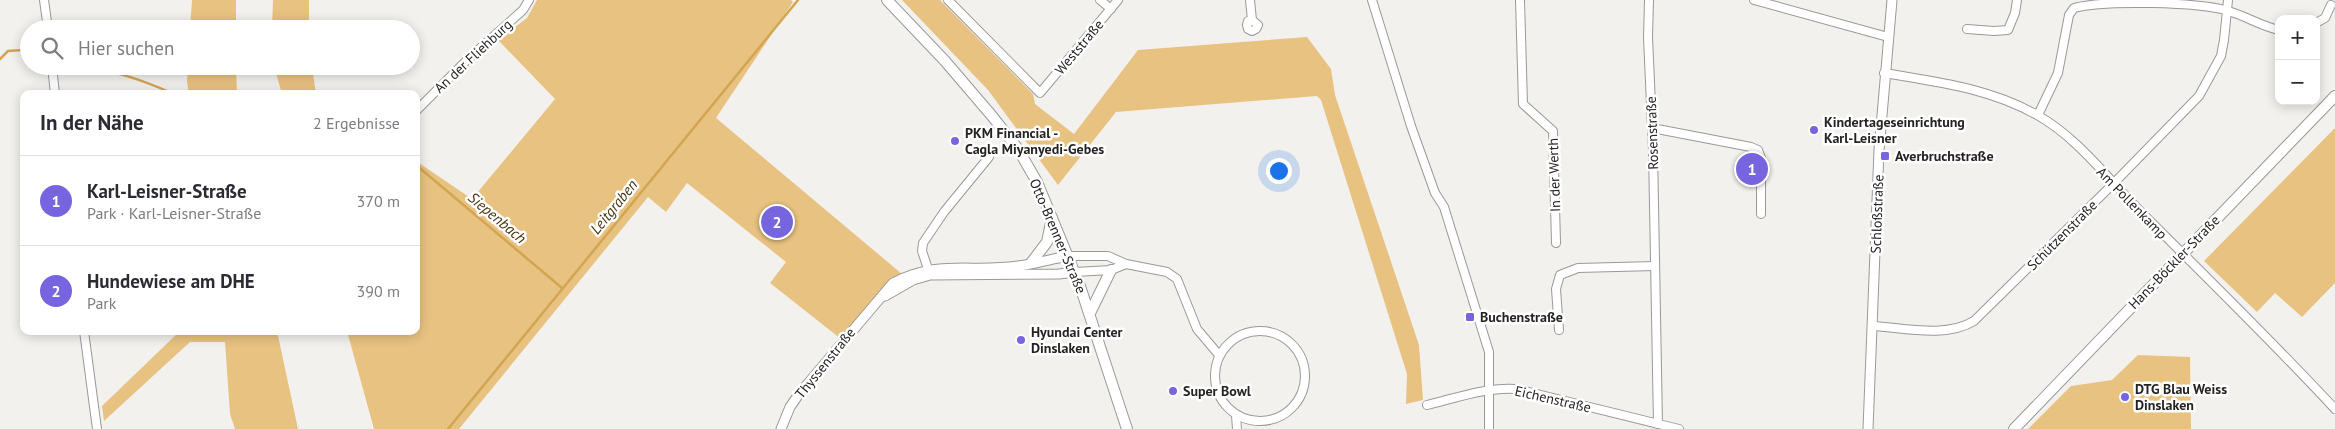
<!DOCTYPE html>
<html lang="de">
<meta charset="utf-8">
<style>
:root{--surface:#fff;--page:#f2f2f3;--text:#2b2b33;--muted:#7c7c81;--line:#e1e1e2;--accent:#7665df}
body{margin:0;font-family:"PT Sans",sans-serif;background:var(--page);color:var(--text)}
.controls{position:absolute;right:15px;top:15px;display:grid;overflow:hidden;border-radius:10px;box-shadow:0 2px 12px #0003}
.controls button{width:45px;height:45px;display:grid;place-items:center;padding:0;border:0;border-bottom:1px solid var(--line);background:var(--surface);color:var(--text);font:25px sans-serif}
.you{position:absolute;left:1278px;top:170px;width:18px;height:18px;margin:-12px;border:4px solid #fff;border-radius:50%;background:#1a73e8;box-shadow:0 0 0 8px #1a73e833}
.badge{display:grid;place-items:center;width:32px;height:32px;border-radius:50%;background:var(--accent);color:#fff;font-size:16px;font-weight:700}
.pin{position:absolute;translate:-50% -50%;border:2px solid #fff;box-shadow:0 1px 5px #0006}
.list{margin:0;padding:0;list-style:none}
h2{display:flex;justify-content:space-between;align-items:center;height:65px;margin:0;padding:0 20px;font-size:21px}
h2 small{font-size:16px;font-weight:400;color:var(--muted)}
.list li{display:grid;grid-template-columns:32px 1fr auto;gap:15px;align-items:center;box-sizing:border-box;height:90px;padding:0 20px;border-top:1px solid var(--line)}
.list b{display:block;font-size:19px;white-space:nowrap}
.list p{margin:0;font-size:16px;white-space:nowrap;color:var(--muted)}
.list em{font-size:16px;font-style:normal;color:var(--muted)}
.icon{flex:none;width:28px;height:28px;fill:none;stroke:currentColor;stroke-width:2;stroke-linecap:round;stroke-linejoin:round}
.map{position:relative;flex:none;width:2335px;height:429px;overflow:hidden}
.search{position:absolute;background:var(--surface);box-shadow:0 2px 12px #0003;left:20px;top:20px;width:400px;height:55px;display:flex;align-items:center;gap:12px;box-sizing:border-box;padding:0 18px;border-radius:28px;color:var(--muted);font-size:19px}
.panel{position:absolute;background:var(--surface);box-shadow:0 2px 12px #0003;left:20px;top:90px;width:400px;height:245px;border-radius:10px}
.map>svg:first-child{display:block}
.green{fill:#e8c281}
.lines{fill:none;stroke-linecap:round;stroke-linejoin:round}
.stream{stroke:#d3a552;stroke-width:2.5}
.minor-casing{stroke:#9b9997;stroke-width:10}
.tertiary-casing{stroke:#9b9997;stroke-width:11}
.secondary-casing{stroke:#9b9997;stroke-width:12}
.minor{stroke:#fff;stroke-width:8}
.tertiary{stroke:#fff;stroke-width:9}
.secondary{stroke:#fff;stroke-width:10}
.poi-dot{fill:#7665df;stroke:#fff;stroke-width:2}
.labels{text-anchor:middle;stroke-width:5;stroke-linejoin:round;paint-order:stroke}
.street-label{font-size:14px;fill:#232322;stroke:#fff}
.poi-label{font-size:14px;font-weight:bold;fill:#232322;stroke:#fff;text-anchor:start}
.water-label{font-size:15px;font-style:italic;fill:#483511;stroke:#fff}
</style>
<div class="map">
<svg width="2335" height="429" viewBox="0 0 2335 429">
<rect width="100%" height="100%" fill="#f3f1ee"/>
<!-- green -->
<g class="green">
<path d="M192,0h44v29h-46z"/>
<path d="M273,0h36v29h-37z"/>
<path d="M537,0h254l2,2 -77,116 186,156 -61,65 -71,-56 16,-21 -99,-79 -21,29 -18,-15 -189,232h-85l-27,-98h69v-170l56,38 83,-100 -57,-59 29,-22z"/>
<path d="M902,0h38l93,94 2,10 39,30 64,-84 169,-13 24,32 4,26 84,250 4,55 -17,4 1,-30 -86,-274 -4,-4 -201,16 -58,73 -70,-95z"/>
<path d="M188,66h48l1,28h-48l-2,-12z"/>
<path d="M274,66h38l4,28h-34z"/>
<path d="M2335,128v155l-33,34 -27,-24 -18,19 -53,-51z"/>
<path d="M180,331h97l21,98h-63l-5,-15 -5,-72h-35l-86,79 -2,-15z"/>
<path d="M2138,355l52,2 1,72h-163l43,-43 41,-6z"/>
</g>
<g class="lines">
<!-- stream -->
<g class="stream">
<path d="M0,59l8,-8 15,-1 6,3"/>
<path d="M42,66l1,2"/>
<path d="M58,69c46,-3 75,7 116,25"/>
<path d="M416,165l146,123"/>
<path d="M448,429l350,-429"/>
</g>
<defs>
<g id="minor">
<path d="M44,0l4,29"/>
<path d="M948,0l92,93 78,-93"/>
<path d="M1100,0l11,9"/>
<path d="M1250,0l2,20 6,5 -2,4 -4,2 -4,-2 -1,-4 1,-4 4,-1"/>
<path d="M1372,0l39,126 24,67 9,14 45,145v77"/>
<path d="M1520,0l3,104 30,27 3,112"/>
<path d="M1649,0l-1,37 5,113 5,274"/>
<path d="M1754,0l134,37"/>
<path d="M2316,23l9,-5 6,-13"/>
<path d="M1967,29l27,2 14,-1 7,-17 2,-13"/>
<path d="M52,66l3,28"/>
<path d="M1884,73c53,9 105,15 153,42 40,22 70,63 102,95 66,66 133,131 196,199"/>
<path d="M416,111l51,-51 56,-50 6,-10"/>
<path d="M2038,115l20,-42 11,-58 5,-7c29,-8 126,-6 154,3 18,5 33,15 51,19"/>
<path d="M1652,128l99,19 7,3 3,8v56"/>
<path d="M1068,256h40l18,8 41,8 10,7 20,50 22,26"/>
<path d="M1075,272l36,-2 15,-6"/>
<path d="M930,275l-8,-24 1,-8 21,-31 45,-55"/>
<path d="M1873,326c32,2 73,12 101,-5l139,-137 86,-88 22,-40 3,-16 4,-40"/>
<path d="M1559,330l-3,-41 4,-14 18,-7 77,-2"/>
<path d="M84,331l13,98"/>
<circle cx="1260" cy="376" r="45"/>
<path d="M1427,405c29,-7 59,-18 89,-16l163,40"/>
<path d="M1236,415l1,14"/>
</g>
<g id="tertiary">
<path d="M885,296l28,-16 17,-5 129,-1 16,-2"/>
<path d="M781,429l9,-22 9,-13 94,-111c45,-24 78,-10 125,-17 17,-2 33,-7 50,-10"/>
<path d="M1868,429l11,-279 13,-150"/>
</g>
<g id="secondary">
<path d="M887,0l58,61 47,55 26,33 19,33 43,104 47,143"/>
<path d="M1031,263l16,-21 5,-24"/>
<path d="M1090,313l21,-43"/>
<path d="M2014,429l321,-333"/>
</g>
</defs>
<!-- minor casing -->
<use href="#minor" class="minor-casing"/>
<!-- tertiary casing -->
<use href="#tertiary" class="tertiary-casing"/>
<!-- secondary casing -->
<use href="#secondary" class="secondary-casing"/>
<!-- minor -->
<use href="#minor" class="minor"/>
<!-- tertiary -->
<use href="#tertiary" class="tertiary"/>
<!-- secondary -->
<use href="#secondary" class="secondary"/>
</g>
<!-- markers -->
<g class="poi-dot">
<circle cx="1814" cy="130" r="5"/>
<circle cx="955" cy="141" r="5"/>
<rect x="1880" y="151" width="10" height="10" rx="2.5"/>
<rect x="1465" y="312" width="10" height="10" rx="2.5"/>
<circle cx="1021" cy="340" r="5"/>
<circle cx="1173" cy="391" r="5"/>
<circle cx="2125" cy="397" r="5"/>
</g>
<g class="labels">
<!-- street labels -->
<g class="street-label">
<text transform="translate(1079 47) rotate(-50)" y="5">Weststraße</text>
<text transform="translate(473 56) rotate(-43)" y="5">An der Fliehburg</text>
<text transform="translate(1652 133) rotate(-92)" y="5">Rosenstraße</text>
<text transform="translate(1554 175) rotate(-92)" y="5">In der Werth</text>
<text transform="translate(2132 203) rotate(46)" y="5">Am Pollenkamp</text>
<text transform="translate(1877 214) rotate(-88)" y="5">Schloßstraße</text>
<text transform="translate(2062 235) rotate(-45)" y="5">Schützenstraße</text>
<text transform="translate(1058 236) rotate(67)" y="5">Otto-Brenner-Straße</text>
<text transform="translate(2174 262) rotate(-46)" y="5">Hans-Böckler-Straße</text>
<text transform="translate(825 363) rotate(-51)" y="5">Thyssenstraße</text>
<text transform="translate(1553 399) rotate(13)" y="5">Eichenstraße</text>
</g>
<!-- poi labels -->
<g class="poi-label">
<text x="1824" y="127">Kindertageseinrichtung<tspan x="1824" dy="16">Karl-Leisner</tspan></text>
<text x="965" y="138">PKM Financial -<tspan x="965" dy="16">Cagla Miyanyedi-Gebes</tspan></text>
<text x="1895" y="161">Averbruchstraße</text>
<text x="1480" y="322">Buchenstraße</text>
<text x="1031" y="337">Hyundai Center<tspan x="1031" dy="16">Dinslaken</tspan></text>
<text x="2135" y="394">DTG Blau Weiss<tspan x="2135" dy="16">Dinslaken</tspan></text>
<text x="1183" y="396">Super Bowl</text>
</g>
<!-- water labels -->
<g class="water-label">
<text transform="translate(614 207) rotate(-51)" y="5">Leitgraben</text>
<text transform="translate(497 218) rotate(40)" y="5">Siepenbach</text>
</g>
</g>
</svg>
<div class="controls">
<button>+</button>
<button>−</button>
</div>
<div class="you"></div>
<div class="pin badge" style="left:1752px;top:169px">1</div>
<div class="pin badge" style="left:777px;top:222px">2</div>
<div class="search"><svg class="icon" aria-label="search" viewBox="0 0 24 24"><circle cx="10" cy="10" r="6"/><path d="M15 15l6 6"/></svg>Hier suchen</div>
<section class="panel">
<h2>In der Nähe<small>2 Ergebnisse</small></h2>
<ul class="list">
<li><span class="badge">1</span><div><b>Karl-Leisner-Straße</b><p>Park · Karl-Leisner-Straße</p></div><em>370 m</em></li>
<li><span class="badge">2</span><div><b>Hundewiese am DHE</b><p>Park</p></div><em>390 m</em></li>
</ul>
</section>
</div>
